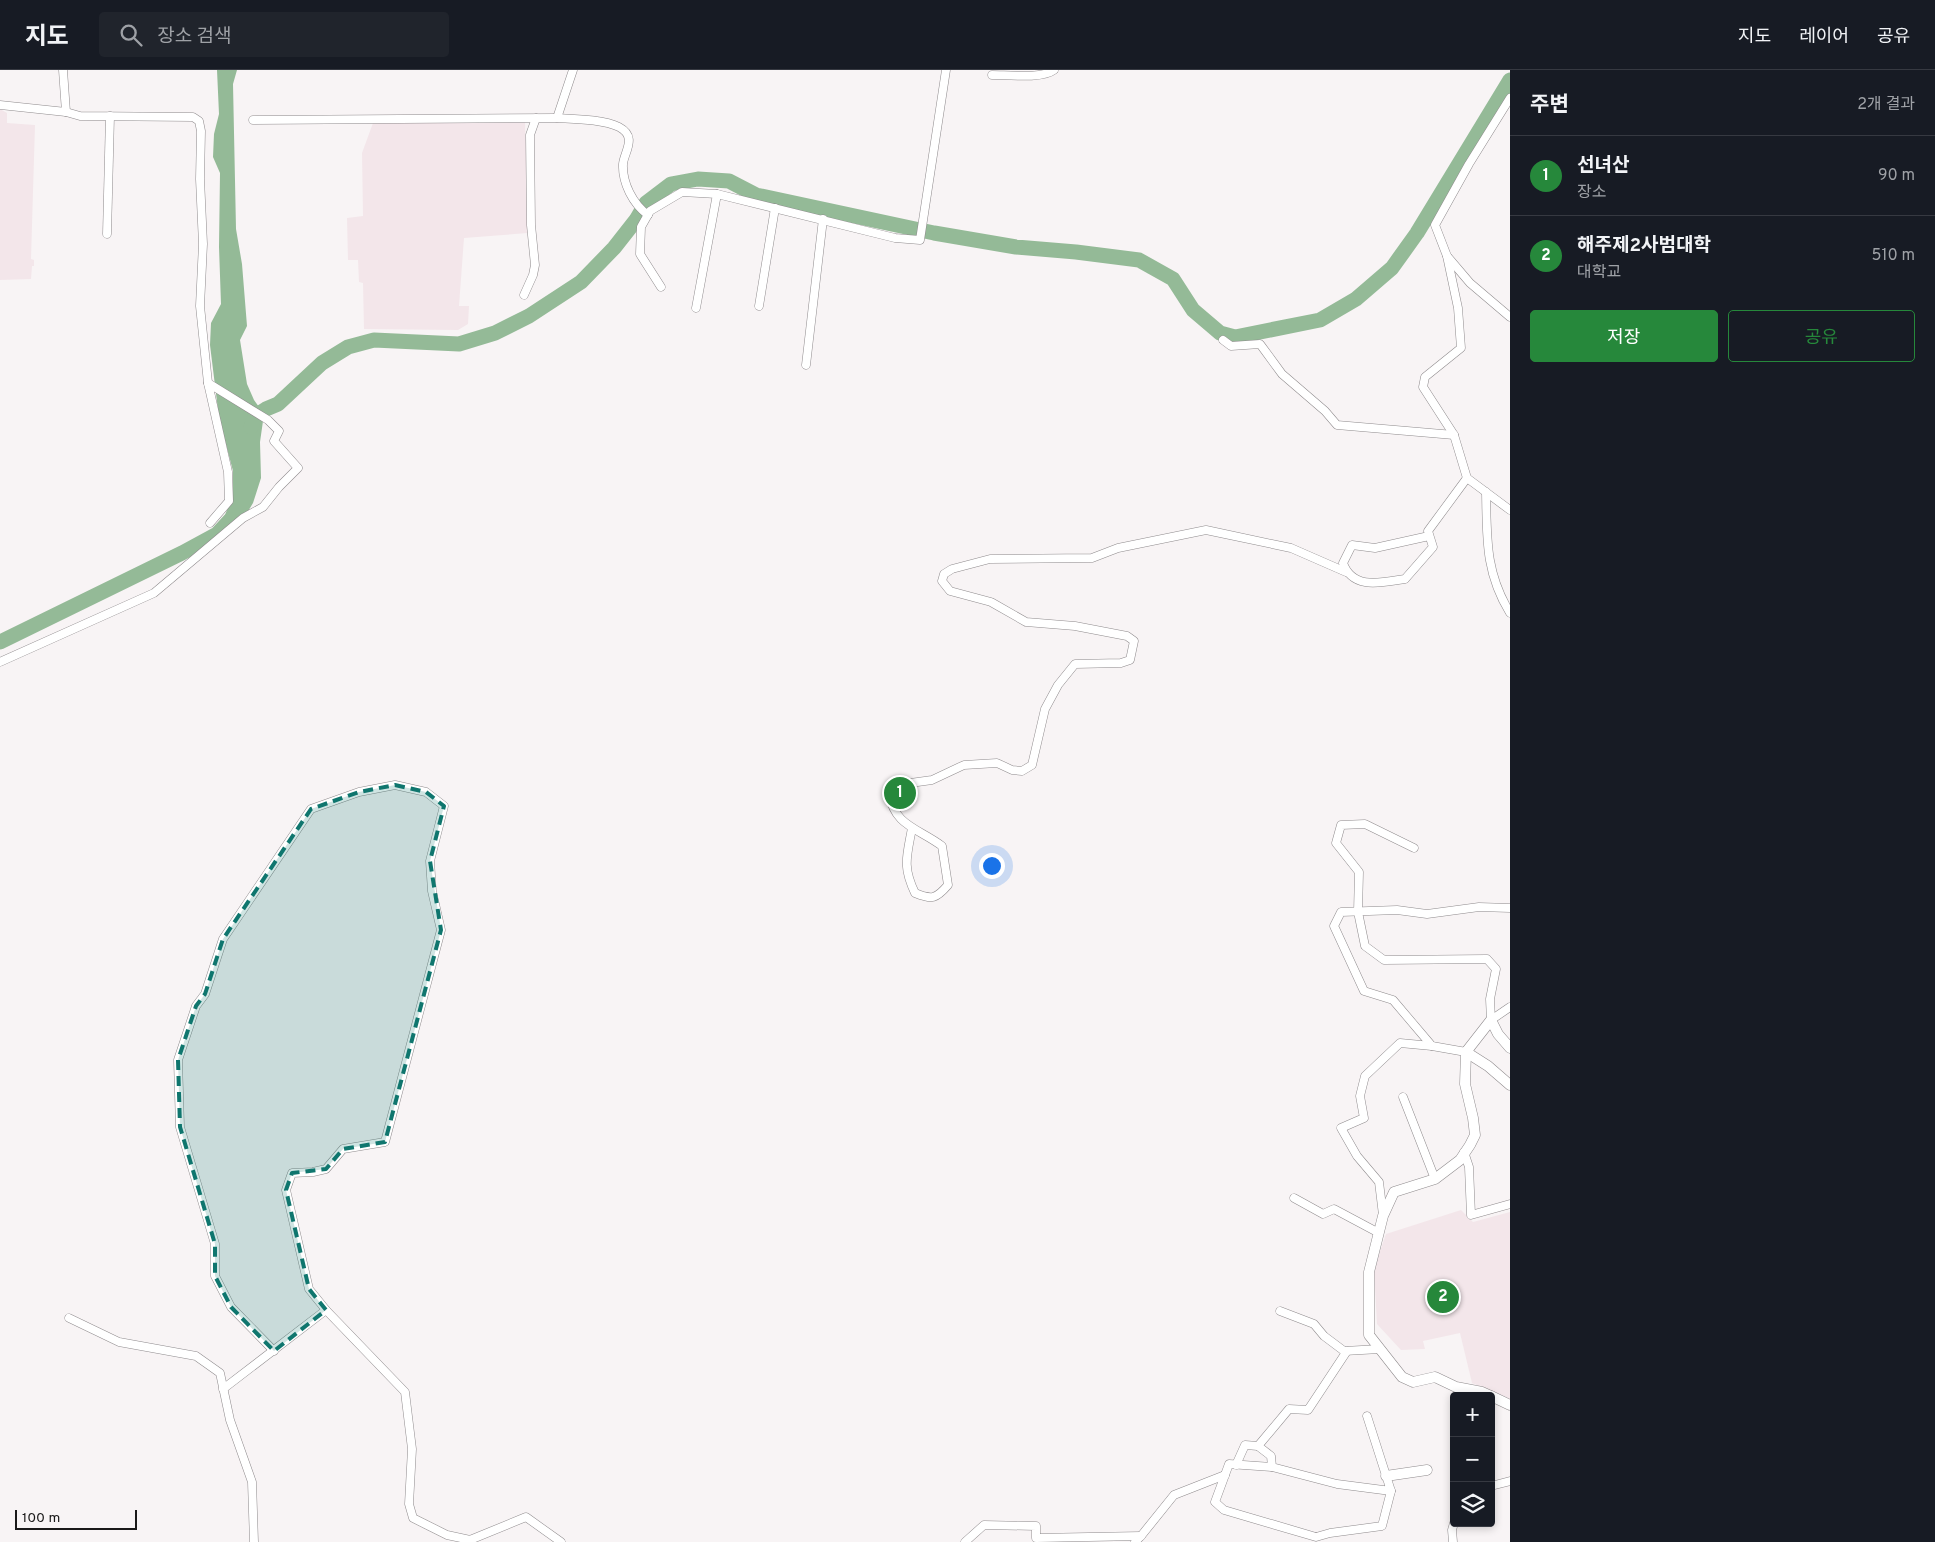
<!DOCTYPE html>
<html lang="ko">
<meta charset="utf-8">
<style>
:root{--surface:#171b24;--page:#20242c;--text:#f1f3f6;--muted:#9ea1a6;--line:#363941;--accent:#26883b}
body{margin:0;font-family:Overpass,"Noto Sans KR",sans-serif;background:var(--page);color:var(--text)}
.controls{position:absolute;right:15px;bottom:15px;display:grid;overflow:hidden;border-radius:5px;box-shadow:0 2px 8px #0003}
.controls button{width:45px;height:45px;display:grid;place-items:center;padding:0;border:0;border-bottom:1px solid var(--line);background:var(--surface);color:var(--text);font:25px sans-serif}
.scale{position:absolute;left:15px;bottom:12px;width:122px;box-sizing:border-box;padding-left:5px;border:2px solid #1a1919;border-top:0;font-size:14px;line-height:18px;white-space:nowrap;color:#1a1919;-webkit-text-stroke:4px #f8f4f5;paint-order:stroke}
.you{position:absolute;left:991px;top:795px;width:18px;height:18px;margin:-12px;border:4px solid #fff;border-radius:50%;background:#1a73e8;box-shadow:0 0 0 8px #1a73e833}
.badge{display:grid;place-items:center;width:32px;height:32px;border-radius:50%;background:var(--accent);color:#fff;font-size:16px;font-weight:700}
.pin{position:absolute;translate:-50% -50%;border:2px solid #fff;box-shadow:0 1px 5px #0006}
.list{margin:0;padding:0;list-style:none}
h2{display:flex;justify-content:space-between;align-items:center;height:65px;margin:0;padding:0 20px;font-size:21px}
h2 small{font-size:16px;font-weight:400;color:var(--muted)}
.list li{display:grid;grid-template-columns:32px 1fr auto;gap:15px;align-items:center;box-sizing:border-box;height:80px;padding:0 20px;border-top:1px solid var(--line)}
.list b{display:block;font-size:19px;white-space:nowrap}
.list p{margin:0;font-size:16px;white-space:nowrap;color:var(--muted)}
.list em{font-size:16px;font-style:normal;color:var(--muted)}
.actions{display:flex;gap:10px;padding:15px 20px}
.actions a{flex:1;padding:11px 0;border:1px solid var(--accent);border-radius:5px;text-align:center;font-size:18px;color:var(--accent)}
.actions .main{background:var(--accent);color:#fff}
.icon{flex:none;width:28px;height:28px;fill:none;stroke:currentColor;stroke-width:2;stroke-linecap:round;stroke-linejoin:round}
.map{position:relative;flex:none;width:1510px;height:1472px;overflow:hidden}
header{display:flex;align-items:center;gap:30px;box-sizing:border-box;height:70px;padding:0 25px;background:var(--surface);border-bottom:1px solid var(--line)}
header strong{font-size:24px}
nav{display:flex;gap:28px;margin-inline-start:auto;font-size:18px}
.search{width:350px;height:45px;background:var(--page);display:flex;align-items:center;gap:12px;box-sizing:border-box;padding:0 18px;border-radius:5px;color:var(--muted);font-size:19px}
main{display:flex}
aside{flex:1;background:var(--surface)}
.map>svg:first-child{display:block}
.built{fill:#f3e6ea}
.water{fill:#94ba97}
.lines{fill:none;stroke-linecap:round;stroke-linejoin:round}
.river{stroke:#94ba97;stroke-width:15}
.minor-casing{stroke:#8f8b8d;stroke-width:9}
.tertiary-casing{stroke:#8f8b8d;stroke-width:11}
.minor{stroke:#fff;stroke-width:8}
.tertiary{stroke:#fff;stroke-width:10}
.marked{fill:#0f766e;fill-opacity:0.2;stroke:#0f766e;stroke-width:4;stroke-dasharray:10 6;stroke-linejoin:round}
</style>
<header>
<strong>지도</strong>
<div class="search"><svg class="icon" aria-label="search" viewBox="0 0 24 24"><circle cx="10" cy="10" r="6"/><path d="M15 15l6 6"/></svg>장소 검색</div>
<nav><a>지도</a><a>레이어</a><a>공유</a></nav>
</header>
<main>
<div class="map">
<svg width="1510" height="1472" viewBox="0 0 1510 1472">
<rect width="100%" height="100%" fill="#f8f4f5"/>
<!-- built -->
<g class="built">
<path d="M0,39l7,4v10l28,2 -4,134 3,1v6h-2l-1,13 -31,1z"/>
<path d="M525,52l3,111 -64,5 -5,68h10l-1,18 -10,6 -94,-1 -1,-46 -4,-1 -1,-22h-10l-1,-42 16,-2 -1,-63 11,-30z"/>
<path d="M1461,1140l12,12 37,-10v188l-38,-17 -12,-50 -37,8 2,8 -24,1 -24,-26 -3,-55 12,-35z"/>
</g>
<!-- water -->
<path class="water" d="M217,0h20l-4,14 3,145 6,35 5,62 -7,14 7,44 7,16 10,14 -4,28 1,36 -8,25 -6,10 -30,21 15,-36 1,-27 -14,-53 -9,-73 1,-22 10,-19 -2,-57 1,-74 -7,-16 1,-23 5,-20z"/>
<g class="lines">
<!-- river -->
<g class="river">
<path d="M251,357l4,-11 11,-7 12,-5 44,-41 26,-16 26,-7 85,4 36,-11 34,-17 52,-34 33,-34 22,-28 10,-17 25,-19 27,-5 31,2 27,14 178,38 82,14 60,5 63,8 34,19 20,31 27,23 15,4 85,-17 36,-21 36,-31 25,-35 93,-153"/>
<path d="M0,572l182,-89 35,-19 13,-14"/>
</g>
<defs>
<g id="minor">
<path d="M63,0l3,42"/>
<path d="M992,5c15,0 50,4 62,-5"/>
<path d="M1510,28l-41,66 -34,61 12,31 23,27 40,34"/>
<path d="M0,35l66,7 14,4 113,1 6,4 2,10 -1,48 3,65 -3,62 8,77"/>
<path d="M557,48l16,-48"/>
<path d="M253,50l304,-2c17,1 46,1 62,9 19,10 5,25 4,37 -1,19 10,40 25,51"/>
<path d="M107,164l3,-118"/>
<path d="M1447,186l11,52 3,40 -36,29 -2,10 31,48 13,43 43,32"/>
<path d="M661,217l-21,-33 1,-27 9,-16 32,-19 35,2 178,44 25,2 26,-170"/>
<path d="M524,225l9,-20 2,-10 -4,-40 -1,-90 6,-17"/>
<path d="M759,236l16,-98"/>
<path d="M696,238l21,-114"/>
<path d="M1223,270l8,6 29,-2 22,30 43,37 12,14 117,10"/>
<path d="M806,295l17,-146"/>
<path d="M1486,422c1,46 -1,80 24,121"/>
<path d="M1429,466l-54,12 -23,-3 -9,18c10,28 40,19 62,16l28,-32 -5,-16 39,-53"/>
<path d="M0,592l154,-69 89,-75 20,-11 16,-20 19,-19 -24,-27 5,-10 -11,-11 -60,-37 20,89 1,29 -19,22"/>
<path d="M912,758c-5,28 -10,38 3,65 17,7 21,6 33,-8l-6,-39c-24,-18 -48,-20 -53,-53l7,-8 36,-5 32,-15 33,-2 15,7 10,1 10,-6 13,-56 13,-24 17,-21 46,-1 9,-3 4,-19 -7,-5 -52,-10 -49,-4 -35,-20 -41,-11 -8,-10 2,-7 8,-5 38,-10 102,-1 26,-10 88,-18 85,18 55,24"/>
<path d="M1414,778l-49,-24 -24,1 -5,18 23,29 -1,40 7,34 19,14 103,-1 9,10 -6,30 1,21"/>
<path d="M1491,950l19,-13"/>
<path d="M1466,982l-34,-6 -39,-46 -29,-9 -30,-65 7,-14 56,-2 30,4 52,-7 31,1"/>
<path d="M1403,1027l32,82"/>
<path d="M1464,1082l5,15 2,48 39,-11"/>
<path d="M1294,1128l29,16 11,-5 45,24"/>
<path d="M1383,1145l-4,-33 -22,-26 -16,-28 23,-10 -4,-22 5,-20 35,-33 32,3"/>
<path d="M1280,1241l34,13 10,12 20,15 36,-2"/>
<path d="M69,1248l50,24 77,14 24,17 10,47 22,62 2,60"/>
<path d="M274,1281l-43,-44 -16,-31v-32l-35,-117 -2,-67 18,-54 9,-12 18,-55 88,-130 48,-17 36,-7 31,7 18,14 -14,55 2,30 9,39 -56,212 -42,7 -17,20 -13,3 -21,1 -6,17 23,99 17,21 79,82 7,57 -3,55 4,14 34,17 23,5 56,-23 35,25"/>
<path d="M1347,1281l-39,59 -19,-1 -31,37 13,10 1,11 65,17 54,7 -24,-75"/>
<path d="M223,1319l103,-79"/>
<path d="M1236,1395l9,-20 13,1"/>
<path d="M1272,1397l-43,-3 -14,38 9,8 92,27 14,-4 52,-7 9,-35"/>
<path d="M1491,1416l19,-5"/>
<path d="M965,1472l19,-17 52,1v12l105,-2"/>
<path d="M1135,1472l6,-6 33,-41 51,-20"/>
<path d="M1453,1472l-1,-12 2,-7"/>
</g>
<g id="tertiary">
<path d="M1466,982l22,14 22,19"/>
<path d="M1491,1326l-9,-4 -26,-5 -21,-10 -22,5 -11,-5 -33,-42v-63l14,-56 11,-24 41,-13 25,-19 10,-15 5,-10 -2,-17 -8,-34 1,-32 25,-32 7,14 12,14"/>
<path d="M1491,1326l19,9"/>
<path d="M1386,1406l41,-6"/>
</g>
</defs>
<!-- minor casing -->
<use href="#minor" class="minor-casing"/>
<!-- tertiary casing -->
<use href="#tertiary" class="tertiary-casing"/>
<!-- minor -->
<use href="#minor" class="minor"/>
<!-- tertiary -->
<use href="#tertiary" class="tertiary"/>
</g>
<!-- marked area -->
<path class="marked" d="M395,715l31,7 18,14 -14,55 11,69 -56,212 -42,7 -17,20 -34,4 -6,17 23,99 17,21 -52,41 -43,-44 -16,-31v-32l-35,-117 -2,-67 18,-54 9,-12 18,-55 88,-130 48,-17z"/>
</svg>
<div class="controls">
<button>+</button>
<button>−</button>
<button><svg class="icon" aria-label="layers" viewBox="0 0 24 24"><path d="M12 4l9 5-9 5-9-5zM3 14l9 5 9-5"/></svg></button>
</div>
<div class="scale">100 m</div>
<div class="you"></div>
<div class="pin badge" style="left:900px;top:723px">1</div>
<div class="pin badge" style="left:1443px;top:1227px">2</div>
</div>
<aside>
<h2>주변<small>2개 결과</small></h2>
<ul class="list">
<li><span class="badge">1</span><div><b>선녀산</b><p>장소</p></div><em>90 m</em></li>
<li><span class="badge">2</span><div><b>해주제2사범대학</b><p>대학교</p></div><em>510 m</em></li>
</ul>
<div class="actions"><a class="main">저장</a><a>공유</a></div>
</aside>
</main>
